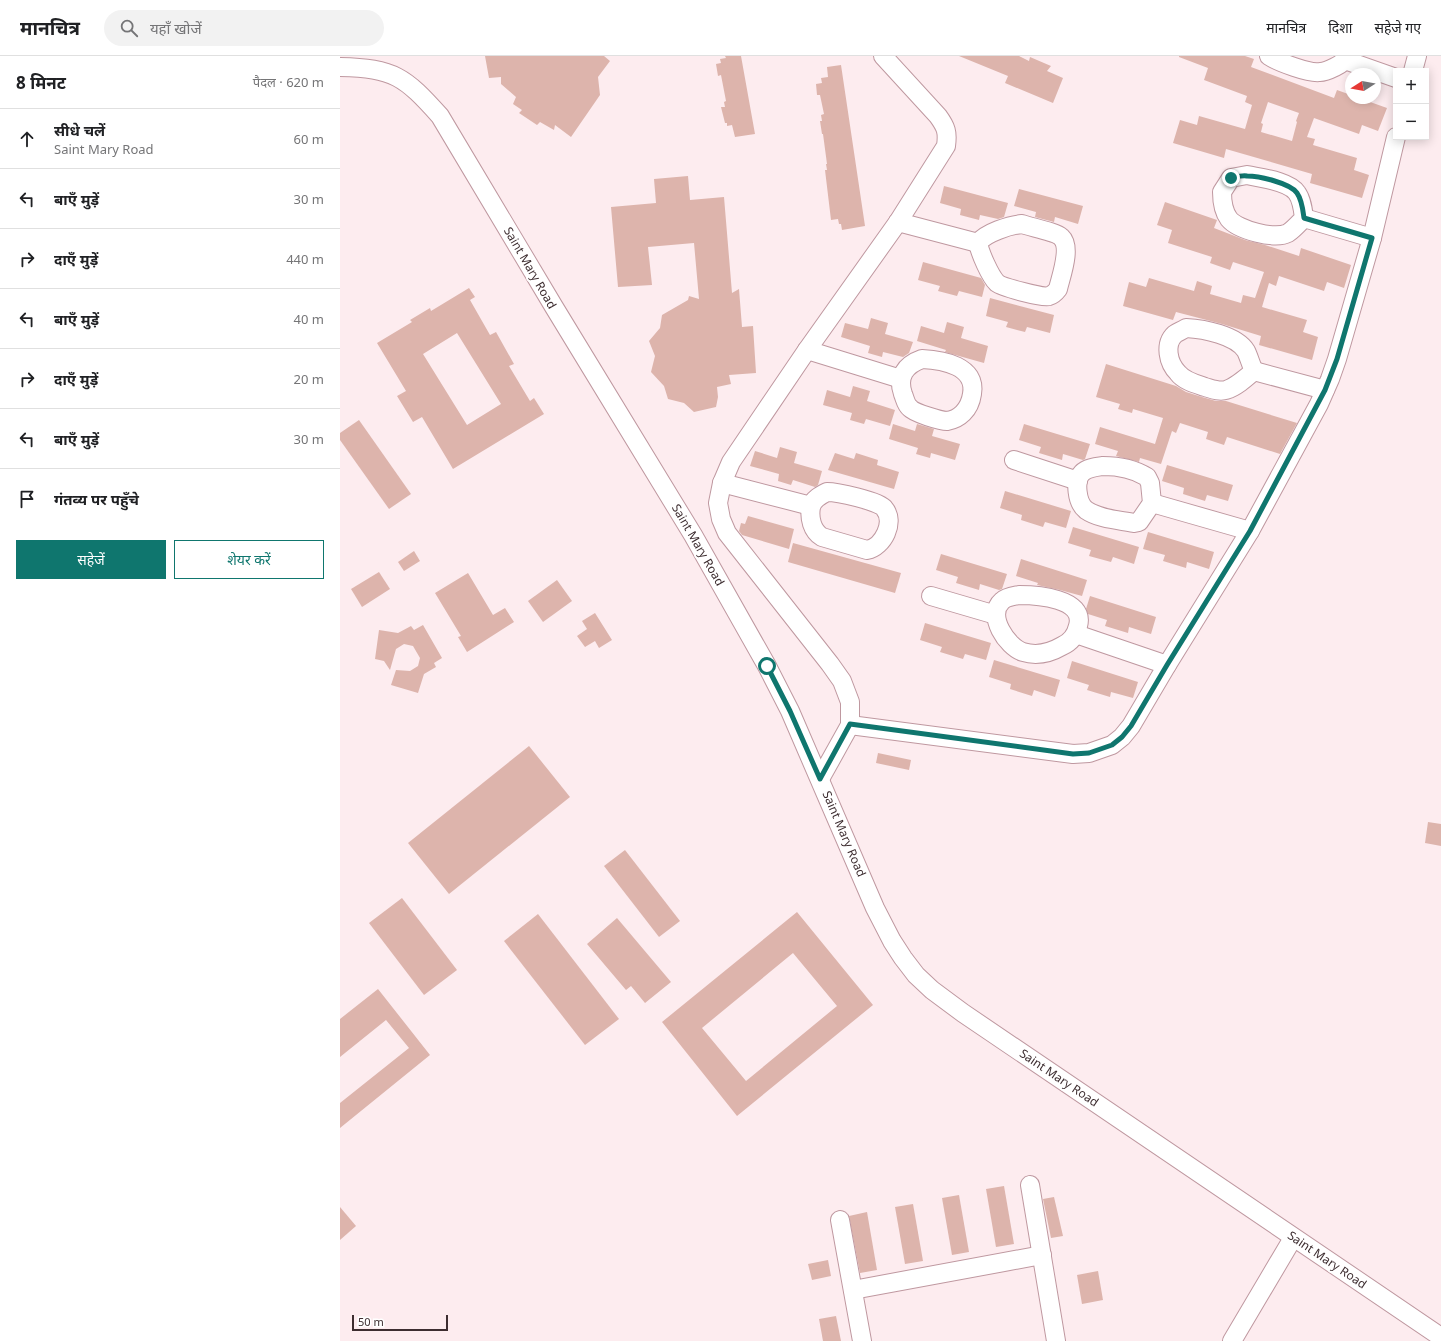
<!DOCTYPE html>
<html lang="hi">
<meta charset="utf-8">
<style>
:root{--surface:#fff;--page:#f2f2f2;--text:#202124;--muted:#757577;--line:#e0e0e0;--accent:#0f766e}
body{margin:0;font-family:"Noto Sans","Noto Sans Devanagari",sans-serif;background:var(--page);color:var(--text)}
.controls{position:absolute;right:12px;top:12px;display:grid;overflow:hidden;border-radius:0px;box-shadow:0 2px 10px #0003}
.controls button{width:36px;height:36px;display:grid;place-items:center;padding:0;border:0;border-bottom:1px solid var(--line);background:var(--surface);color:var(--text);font:20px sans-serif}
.compass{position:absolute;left:1005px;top:12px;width:36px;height:36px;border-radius:50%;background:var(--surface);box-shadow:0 2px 10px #0003;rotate:259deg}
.scale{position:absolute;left:12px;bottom:10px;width:96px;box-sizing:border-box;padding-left:4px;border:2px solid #3d2d30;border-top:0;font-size:11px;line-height:14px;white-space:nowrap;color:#3d2d30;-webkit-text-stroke:3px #fff;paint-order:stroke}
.stop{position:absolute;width:12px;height:12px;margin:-9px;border:3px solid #0f766e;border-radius:50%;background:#fff}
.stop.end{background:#0f766e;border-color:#fff;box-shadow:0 1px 4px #0008}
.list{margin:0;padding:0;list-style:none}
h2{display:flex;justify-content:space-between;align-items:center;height:52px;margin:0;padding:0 16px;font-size:17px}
h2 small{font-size:13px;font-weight:400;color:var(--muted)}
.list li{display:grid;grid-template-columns:26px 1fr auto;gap:12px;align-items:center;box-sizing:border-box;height:60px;padding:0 16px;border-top:1px solid var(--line)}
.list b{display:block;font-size:15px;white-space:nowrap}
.list p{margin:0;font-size:13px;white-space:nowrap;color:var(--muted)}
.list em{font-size:13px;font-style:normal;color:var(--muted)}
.actions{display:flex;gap:8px;padding:12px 16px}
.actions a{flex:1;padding:9px 0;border:1px solid var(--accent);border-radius:0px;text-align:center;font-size:14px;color:var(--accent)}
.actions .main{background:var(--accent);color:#fff}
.icon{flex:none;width:22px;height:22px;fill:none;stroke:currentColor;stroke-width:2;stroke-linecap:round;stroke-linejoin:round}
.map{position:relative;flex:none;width:1101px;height:1285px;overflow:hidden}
header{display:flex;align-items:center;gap:24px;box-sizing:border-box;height:56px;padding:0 20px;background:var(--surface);border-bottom:1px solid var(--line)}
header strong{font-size:19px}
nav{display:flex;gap:22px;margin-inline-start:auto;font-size:14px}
.search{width:280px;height:36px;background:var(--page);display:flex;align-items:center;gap:10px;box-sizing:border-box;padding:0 14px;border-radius:22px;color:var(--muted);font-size:15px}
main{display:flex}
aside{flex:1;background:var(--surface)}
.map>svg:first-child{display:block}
.building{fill:#ddb4ac;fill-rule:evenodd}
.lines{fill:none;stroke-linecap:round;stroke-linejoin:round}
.minor-casing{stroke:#bf98a0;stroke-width:20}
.minor{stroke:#fff;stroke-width:18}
.route{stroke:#0f766e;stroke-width:5}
.labels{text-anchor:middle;stroke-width:4;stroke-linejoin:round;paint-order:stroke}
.street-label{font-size:12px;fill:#3d2d30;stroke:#fff}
</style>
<header>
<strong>मानचित्र</strong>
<div class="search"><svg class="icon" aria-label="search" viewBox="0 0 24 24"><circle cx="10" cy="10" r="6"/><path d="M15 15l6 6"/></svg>यहाँ खोजें</div>
<nav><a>मानचित्र</a><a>दिशा</a><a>सहेजे गए</a></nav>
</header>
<main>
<aside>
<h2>8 मिनट<small>पैदल · 620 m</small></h2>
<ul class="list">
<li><svg class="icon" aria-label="ahead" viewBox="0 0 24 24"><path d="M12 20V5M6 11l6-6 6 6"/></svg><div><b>सीधे चलें</b><p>Saint Mary Road</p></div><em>60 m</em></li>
<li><svg class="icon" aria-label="left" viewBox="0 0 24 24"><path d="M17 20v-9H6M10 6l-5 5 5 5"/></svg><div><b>बाएँ मुड़ें</b></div><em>30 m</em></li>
<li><svg class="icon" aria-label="right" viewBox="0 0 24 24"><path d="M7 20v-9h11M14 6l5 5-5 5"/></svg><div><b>दाएँ मुड़ें</b></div><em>440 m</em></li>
<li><svg class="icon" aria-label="left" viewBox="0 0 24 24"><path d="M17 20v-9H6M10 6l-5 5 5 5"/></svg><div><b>बाएँ मुड़ें</b></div><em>40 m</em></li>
<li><svg class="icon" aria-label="right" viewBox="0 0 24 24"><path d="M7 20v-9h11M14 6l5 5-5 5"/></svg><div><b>दाएँ मुड़ें</b></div><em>20 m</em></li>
<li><svg class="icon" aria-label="left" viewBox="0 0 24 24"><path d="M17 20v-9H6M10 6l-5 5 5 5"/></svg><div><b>बाएँ मुड़ें</b></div><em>30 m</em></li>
<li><svg class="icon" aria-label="arrive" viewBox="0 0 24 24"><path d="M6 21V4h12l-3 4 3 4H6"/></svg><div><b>गंतव्य पर पहुँचे</b></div></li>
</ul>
<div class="actions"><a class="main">सहेजें</a><a>शेयर करें</a></div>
</aside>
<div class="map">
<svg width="1101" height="1285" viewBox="0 0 1101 1285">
<rect width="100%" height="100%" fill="#fdecef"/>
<!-- building -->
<g class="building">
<path d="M145,0h119l6,5 -12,16 2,18 -29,42 -16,-12 -1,5 -14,-8 -3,3 -18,-12 3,-3 -9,-6 3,-7 -15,-13v-7l-12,1z"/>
<path d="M385,0h16l14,78 -20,3 -3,-12 -5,1v-3h-2l-4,-16h4l-1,-5 2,-1 -5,-26 -3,1 -2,-12 5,-1 -1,-4 6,-1z"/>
<path d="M619,0h60l10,5 1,-4 21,9 -4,5 16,7 -10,25 -48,-20 3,-7z"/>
<path d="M839,0h66l9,3 -3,8 83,31 3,-8 14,5v3h8l28,10 -9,23 -16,-6 -3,9 -45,-16 -7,19 8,2 -2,6 44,13 -3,12 15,5 -7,23 -52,-15 2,-9 -86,-25 -2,9 -51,-15 7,-23 17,5 2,-9 46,13 7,-24 -7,-3 2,-6 -43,-16 4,-12 -29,-11zM928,46l31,11 -3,8 1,1 -5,19 -31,-9 2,-8 -2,-1z"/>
<path d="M501,9l24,161 -23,4 -1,-6h-2l-1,-5 -7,1 -6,-50h2l-1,-6h1l-4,-30h-1l-2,-13h2l-1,-6 3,-1 -4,-19h-3l-1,-11 6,-1 -1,-5 7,-1 -1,-10z"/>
<path d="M348,120l2,24 34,-3 8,96 7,-4 3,38 11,-1 3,47 -27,2 2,9 -14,3 1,10 -2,10 -22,5 -10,-9 -16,-4 -4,-13 -13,-14 4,-16 -6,-15 11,-13 2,-13 26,-15 1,-4 10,3 -5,-56 -46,4 4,38 -34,2 -7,-80 45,-4 -2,-24z"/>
<path d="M604,130l64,17 -4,14 -6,2 -18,-4 -1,5 -19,-5 1,-6 -21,-6z"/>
<path d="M679,133l64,17 -5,18 -23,-7 -1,5 -19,-5 1,-5 -22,-6z"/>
<path d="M825,146l52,18 -3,8 31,12 20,5 34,11 2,-8 50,17 -7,23 -17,-6 -3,9 -45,-15 -3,10 -7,-3 -7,24 45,13 -4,12 15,5 -6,23 -53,-15 2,-9 -39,-12 -46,-12 -3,8 -50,-14 6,-24 17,5 3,-9 45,13 3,-10 15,5 -2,8 31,9 2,-8 12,3 9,-26 -31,-10 -3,8 -20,-7 2,-6 -44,-14 4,-13 -15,-5z"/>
<path d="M583,206l58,16 4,7 -3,12 -23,-6 -2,5 -19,-5 2,-5 -22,-6z"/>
<path d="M129,232l6,9 -5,3 20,35 6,-3 18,32 -5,2 21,35 4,-3 10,16 -91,55 -31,-52 -9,5 -16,-26 9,-5 -29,-48 35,-21 -2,-2 20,-12 1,3zM117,277l44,71 -34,21 -44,-71z"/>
<path d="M650,242l64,17 -4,18 -23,-6 -2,5 -19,-5 2,-5 -22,-6z"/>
<path d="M531,262l17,5 -3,11 28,8 -4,11 -6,4 -20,-5 -1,5 -14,-4 2,-7 -29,-9 4,-14 23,6z"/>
<path d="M607,266l17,5 -3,11 27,8 -4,17 -25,-7 -14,-4 1,-2 -29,-9 4,-15 23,7z"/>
<path d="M766,308l70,22 10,6 16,5 14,4h10l71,22 -17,31 -53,-17 -3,8 -18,-6 2,-7 -28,-9 -4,10 -4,-2 -11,33 -21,-6 -1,4 -23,-6 2,-5 -23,-7 5,-17 55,17 8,-26 -30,-9 -1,4 -14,-4 2,-5 -24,-7z"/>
<path d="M513,330l17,5 -3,10 28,9 -5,16 -24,-7 -2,5 -14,-4 2,-7 -29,-8 4,-15 23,7z"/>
<path d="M19,364l52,74 -22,15 -49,-69v-7z"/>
<path d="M553,368l22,7 2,-7 17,5 -2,7 28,8 -5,16 -24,-7 -1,5 -14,-4 2,-6 -29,-9z"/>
<path d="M684,368l66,20 -5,15 -2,1 -20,-6 -1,6 -23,-7 2,-6 -22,-7z"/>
<path d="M440,391l17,5 -3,11 28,8 -4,14 -3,2 -22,-7 -2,5 -13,-4 1,-7 -29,-8 5,-15 22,7z"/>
<path d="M495,397l19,6 2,-6 22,7 -1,5 22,7 -5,17 -66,-19z"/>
<path d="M827,409l66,20 -5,16 -21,-6 -2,6 -22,-7 1,-6 -22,-7z"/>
<path d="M665,435l66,20 -5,17 -21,-6 -2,5 -22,-7 1,-5 -22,-7z"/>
<path d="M408,460l46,13 -5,20 -47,-14 -3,-4 2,-8 4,1z"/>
<path d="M733,471l66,20 -5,17 -21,-7 -2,5 -22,-6 2,-6 -23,-7z"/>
<path d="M808,476l66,20 -5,17 -22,-7 -1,6 -23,-7 2,-6 -22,-6z"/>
<path d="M453,487l108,30 -6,20 -107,-31z"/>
<path d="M74,495l6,10 -16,10 -6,-9z"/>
<path d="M601,498l66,20 -5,15 -3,1 -19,-6 -1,6 -23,-7 2,-6 -22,-7z"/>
<path d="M681,503l66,21 -5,16 -22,-6 -23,-5 1,-2 -22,-7z"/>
<path d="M39,516l11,17 -28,18 -11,-18z"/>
<path d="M128,517l25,42 12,-7 9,14 -47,30 -9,-15 3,-1 -26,-43z"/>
<path d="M217,524l15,21 -29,21 -15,-21z"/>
<path d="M750,540l66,21 -5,17 -22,-7 -1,6 -23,-7 2,-6 -19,-6 -2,-5z"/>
<path d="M255,557l17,27 -13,8 -4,-7 -10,6 -8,-11 10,-7 -5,-8z"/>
<path d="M585,567l66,20 -5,17 -21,-6 -2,5 -23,-7 2,-5 -22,-7z"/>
<path d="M83,569l19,33 -8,5 2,4 -12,7 -6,19 -27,-8 5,-15 14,1 8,-5 2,-8 -7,-12 -9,-2 -8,5 -6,21 -6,-9 -9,-2 4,-29 19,3 13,-7 3,4z"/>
<path d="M654,604l66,20 -5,17 -21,-7 -2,6 -22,-7 1,-5 -22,-7z"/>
<path d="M732,605l66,21 -5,16 -22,-6 -1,5 -23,-7 2,-5 -22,-7z"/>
<path d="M189,690l41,51 -121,97 -41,-51z"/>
<path d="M538,697l33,7 -2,10 -33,-7z"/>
<path d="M1088,766l13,2v22l-16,-3z"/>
<path d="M285,794l55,71 -21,16 -55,-71z"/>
<path d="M62,842l55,72 -33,25 -55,-72z"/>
<path d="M457,856l76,93 -136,111 -75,-94zM453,897l44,53 -91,75 -44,-53z"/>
<path d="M198,858l81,105 -34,26 -81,-104z"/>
<path d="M277,862l54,64 -26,21 -14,-17 -5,4 -39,-46z"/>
<path d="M38,933l52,66 -90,73v-25l69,-55 -23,-28 -46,37v-38z"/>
<path d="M664,1130l10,58 -18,3 -10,-58z"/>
<path d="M619,1139l10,57 -17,3 -10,-57z"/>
<path d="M714,1141l9,39 -12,2 -8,-39z"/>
<path d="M573,1148l10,57 -18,3 -10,-57z"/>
<path d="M0,1151l16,19 -16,14z"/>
<path d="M527,1156l10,58 -17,3 -11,-57z"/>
<path d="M488,1204l3,16 -19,4 -4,-16z"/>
<path d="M758,1215l5,29 -21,4 -5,-29z"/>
<path d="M496,1260l5,25h-18l-4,-22z"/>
</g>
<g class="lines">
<defs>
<g id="minor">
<path d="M929,0c9,6 41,18 51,16 5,0 11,-3 15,-5 6,-3 9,-5 11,-11"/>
<path d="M1005,4l51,18"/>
<path d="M0,11c54,1 65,10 100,49l114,191 139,228 74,131 23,45 85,197 17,33 11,17 13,17 16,15 31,23 478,324"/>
<path d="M1073,15l4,-15"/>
<path d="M907,119c14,3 42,6 50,18 5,7 6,17 7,25 -5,5 -10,11 -16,15 -13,7 -50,-3 -59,-14 -6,-8 -7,-18 -7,-27l9,-14z"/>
<path d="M964,162l68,20"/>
<path d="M558,166l80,21"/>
<path d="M682,168c8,3 34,8 39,13 11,10 0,39 -3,52 -3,4 -5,6 -9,7 -7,2 -47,-9 -52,-13 -7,-7 -17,-30 -19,-40 7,-10 32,-18 44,-19z"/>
<path d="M846,272c18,1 50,7 60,23 3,6 5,14 8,20 -8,7 -18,16 -28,19 -7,2 -14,-1 -21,-3 -9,-3 -21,-6 -27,-14 -10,-10 -14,-29 -3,-39 3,-2 8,-4 11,-6z"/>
<path d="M467,294l94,29"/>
<path d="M582,303c21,1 55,7 50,35 -1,7 -3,13 -9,19 -4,4 -9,7 -16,8 -6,0 -33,-8 -37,-13 -4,-3 -5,-9 -7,-14 -6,-17 2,-29 19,-35z"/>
<path d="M914,315l71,19"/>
<path d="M674,404l64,21"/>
<path d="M763,410c14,0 31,3 44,11l3,6 2,20 -13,19 -5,1c-15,-3 -35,-4 -48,-13 -9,-7 -12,-29 -4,-37 5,-5 14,-6 21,-7z"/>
<path d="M382,427l89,23"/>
<path d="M487,436c10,0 52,9 57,16 12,14 -1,39 -17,42l-45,-13c-10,-6 -13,-19 -11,-30 2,-8 10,-12 16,-15z"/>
<path d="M812,447l98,28"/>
<path d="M679,539c17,0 67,3 59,31 -2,9 -7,16 -16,20 -12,7 -26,10 -39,6 -16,-5 -37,-37 -21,-51 4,-4 12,-5 17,-6z"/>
<path d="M591,540l65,19"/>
<path d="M736,578l91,31"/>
<path d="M510,669l223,29 16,-1 23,-8 10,-8 9,-11 36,-61 83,-134 69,-127 11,-25 7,-20 35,-121 24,-101"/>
<path d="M480,723l30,-54v-23l-8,-21 -12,-17 -103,-131 -6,-14 -3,-16 4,-20 9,-21 76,-112 91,-128 48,-76c2,-14 0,-19 -8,-30l-55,-60"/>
<path d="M690,1129l26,156"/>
<path d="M500,1164l22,121"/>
<path d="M513,1234l189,-35"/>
<path d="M892,1285l61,-103"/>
</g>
</defs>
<!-- minor casing -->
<use href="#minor" class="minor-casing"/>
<!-- minor -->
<use href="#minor" class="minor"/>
</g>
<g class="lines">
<!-- route -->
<path class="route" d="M427,610l23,45 30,68 30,-55 223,30 16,-1 23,-8 10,-8 9,-11 36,-61 83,-134 75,-141 12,-31 35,-121 -68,-20c-1,-8 -2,-18 -7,-25 -7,-10 -38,-17 -50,-17 -5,-1 -11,1 -16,2"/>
</g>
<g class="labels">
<!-- street labels -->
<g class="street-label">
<text transform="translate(190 212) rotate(60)" y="4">Saint Mary Road</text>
<text transform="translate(358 489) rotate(60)" y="4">Saint Mary Road</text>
<text transform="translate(504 778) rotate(67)" y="4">Saint Mary Road</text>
<text transform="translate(719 1022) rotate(34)" y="4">Saint Mary Road</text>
<text transform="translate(987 1204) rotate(34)" y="4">Saint Mary Road</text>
</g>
</g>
</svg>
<div class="controls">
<button>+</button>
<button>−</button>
</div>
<svg class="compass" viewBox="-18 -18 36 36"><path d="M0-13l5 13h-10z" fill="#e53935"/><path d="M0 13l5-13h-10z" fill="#757577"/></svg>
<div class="scale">50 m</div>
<div class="stop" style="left:427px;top:610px"></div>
<div class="stop end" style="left:891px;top:122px"></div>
</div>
</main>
